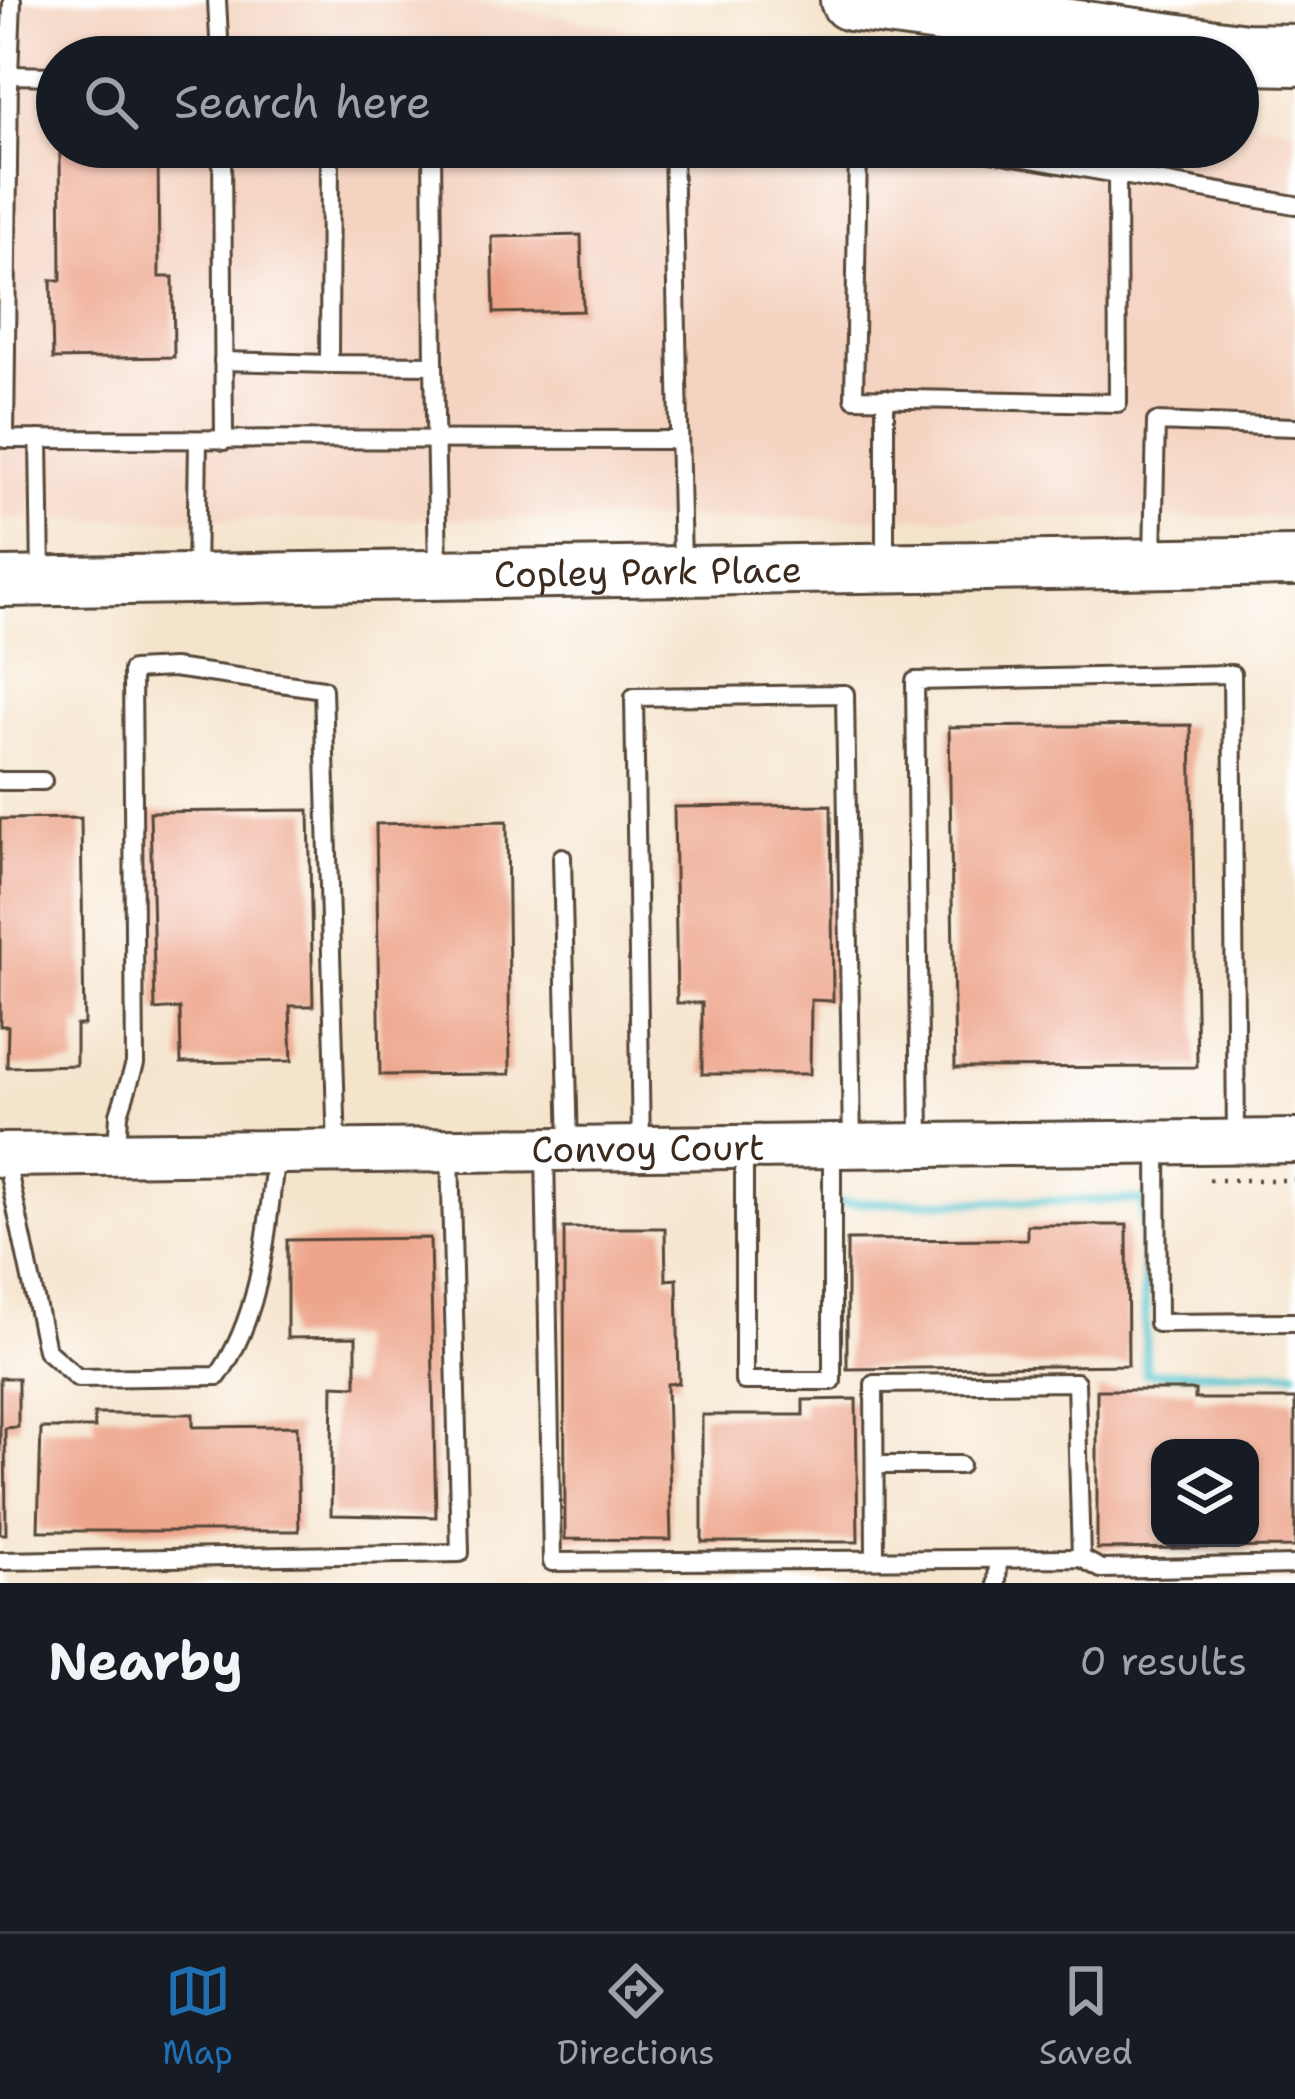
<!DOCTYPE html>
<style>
:root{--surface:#171b24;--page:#242831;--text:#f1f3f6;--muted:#9ea1a6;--line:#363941;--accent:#1f6fb2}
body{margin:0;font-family:"Shantell Sans",sans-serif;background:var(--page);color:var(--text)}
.controls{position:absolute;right:36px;bottom:36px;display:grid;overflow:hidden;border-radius:24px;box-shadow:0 3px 9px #0004}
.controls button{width:108px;height:108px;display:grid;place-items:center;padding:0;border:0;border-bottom:3px solid var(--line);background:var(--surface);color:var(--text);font:60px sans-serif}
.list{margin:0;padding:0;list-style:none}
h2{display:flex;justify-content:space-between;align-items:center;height:156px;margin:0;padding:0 48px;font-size:51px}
h2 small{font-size:39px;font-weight:400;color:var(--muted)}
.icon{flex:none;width:66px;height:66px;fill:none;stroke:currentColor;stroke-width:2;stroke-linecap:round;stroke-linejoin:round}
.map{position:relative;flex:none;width:1295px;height:1583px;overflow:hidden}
.search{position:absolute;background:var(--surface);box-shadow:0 3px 9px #0004;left:36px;right:36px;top:36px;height:132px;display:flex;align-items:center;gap:30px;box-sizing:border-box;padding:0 42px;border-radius:66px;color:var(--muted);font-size:45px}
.sheet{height:348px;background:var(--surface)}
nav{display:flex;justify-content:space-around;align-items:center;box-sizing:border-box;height:168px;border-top:3px solid var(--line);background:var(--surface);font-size:33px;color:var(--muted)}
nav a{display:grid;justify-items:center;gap:6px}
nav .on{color:var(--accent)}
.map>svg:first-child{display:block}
.built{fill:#f4d3c0}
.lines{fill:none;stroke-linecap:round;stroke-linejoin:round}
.stream{stroke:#57c4cc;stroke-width:9}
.building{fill:#eda48a;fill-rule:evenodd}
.service-casing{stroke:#574638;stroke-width:22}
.tertiary-casing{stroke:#574638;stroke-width:48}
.secondary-casing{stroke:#574638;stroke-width:54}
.motorway-casing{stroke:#574638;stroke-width:66}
.path{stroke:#574638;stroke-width:4.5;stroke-dasharray:3 9;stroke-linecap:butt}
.service{stroke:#fff;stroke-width:16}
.tertiary{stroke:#fff;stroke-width:42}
.secondary{stroke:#fff;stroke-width:48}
.motorway{stroke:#fff;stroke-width:60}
.labels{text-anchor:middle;stroke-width:12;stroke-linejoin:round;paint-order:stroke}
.street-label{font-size:36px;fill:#3b2a1e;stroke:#fff}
</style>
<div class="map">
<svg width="1295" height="1583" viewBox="0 0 1295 1583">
<rect width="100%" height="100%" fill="#fff"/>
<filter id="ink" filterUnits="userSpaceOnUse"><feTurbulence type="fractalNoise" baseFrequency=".00833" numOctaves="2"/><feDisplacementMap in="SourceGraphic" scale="24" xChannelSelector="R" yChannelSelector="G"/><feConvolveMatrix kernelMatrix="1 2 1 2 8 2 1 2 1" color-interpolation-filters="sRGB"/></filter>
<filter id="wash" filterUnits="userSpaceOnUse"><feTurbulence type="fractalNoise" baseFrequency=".004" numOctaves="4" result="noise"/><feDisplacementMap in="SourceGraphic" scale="48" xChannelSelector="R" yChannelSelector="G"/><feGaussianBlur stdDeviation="2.7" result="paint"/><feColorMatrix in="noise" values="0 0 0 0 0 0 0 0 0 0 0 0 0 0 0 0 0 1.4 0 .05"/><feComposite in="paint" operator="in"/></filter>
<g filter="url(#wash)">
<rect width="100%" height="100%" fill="#f5e4cc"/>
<!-- built -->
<path class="built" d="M0,0h449l360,57h-752v90h1181v-30l57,11v389l-1295,3z"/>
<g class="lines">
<!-- stream -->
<g class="stream">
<path d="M1143,1200l3,173 149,-1"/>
<path d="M832,1203l324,-3"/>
</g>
</g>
<g id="blocks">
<!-- building -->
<g class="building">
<path d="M60,147h98l1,130h14l1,80 -121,2 -2,-79h10z"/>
<path d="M581,235l2,76 -89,2 -2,-76z"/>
<path d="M1191,725l6,342 -242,1 -6,-341z"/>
<path d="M831,805l2,196 -22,-1 -1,74h-108v-71h-25l-3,-196z"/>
<path d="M309,810l4,196h-23l2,55 -111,2 -1,-55 -25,2 -5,-198z"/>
<path d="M81,818l3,207h-8v40l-69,2 1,-41h-8v-207z"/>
<path d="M507,821l3,253 -130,1 -4,-251z"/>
<path d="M1027,1225h100l1,140 -281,4v-129l180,-1z"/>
<path d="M564,1228h101l1,52 11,-1 2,104 -12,1 4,156 -106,-1z"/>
<path d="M430,1238l6,279 -105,-2 2,-130 23,1v-49l-69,1v-98z"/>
<path d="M0,1378h18v49l-13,1 1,106h-6z"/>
<path d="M1097,1390h98v9h100v148l-198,2zM1160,1448h90v90h-90z"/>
<path d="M856,1399l2,143h-156v-127h101v-15z"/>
<path d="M94,1414h99v13l104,-1 2,105h-261l3,-103h54z"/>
</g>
</g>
</g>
<g filter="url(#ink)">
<use href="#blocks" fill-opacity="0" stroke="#574638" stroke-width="3"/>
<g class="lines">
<defs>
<g id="service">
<path d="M217,0l3,57"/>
<path d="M9,75l3,-75"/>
<path d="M57,76l-48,-1 -4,364 674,1"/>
<path d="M222,147l2,294"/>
<path d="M330,147l-1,217 105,1 4,205"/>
<path d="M432,147l2,218"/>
<path d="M673,147l9,419"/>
<path d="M858,147l-4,251 264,5 -1,-229"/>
<path d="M962,147l333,58"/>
<path d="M223,361l106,3"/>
<path d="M885,398v168"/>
<path d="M39,439l2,138"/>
<path d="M1153,557l3,-135 139,5"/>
<path d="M196,577l2,-137"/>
<path d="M0,781h43"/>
<path d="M562,857l7,292"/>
<path d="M920,1144l-5,-463 317,-7 4,467"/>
<path d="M1157,1144l1,179 137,-1"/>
<path d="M641,1148l-7,-451 211,-3 7,451"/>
<path d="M744,1148v233h88v-234"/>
<path d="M545,1150l7,412 529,-4 20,11 194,-4"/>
<path d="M117,1151l2,-37 16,-50 -3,-394 41,-2 150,21 14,462"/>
<path d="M5,1156l41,194 32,28 140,-2c45,-64 49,-148 58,-224"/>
<path d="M875,1465h85"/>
<path d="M875,1558l-1,-174 202,-2 5,176"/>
<path d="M0,1561l460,-8 -10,-402"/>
<path d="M997,1583l1,-23"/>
</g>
<g id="tertiary">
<path id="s1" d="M0,1155l1295,-14"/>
</g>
<g id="secondary">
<path id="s2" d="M0,582l1295,-21"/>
</g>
<path id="motorway" d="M851,0l394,54 50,1"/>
</defs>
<!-- service casing -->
<use href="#service" class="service-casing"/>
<!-- tertiary casing -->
<use href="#tertiary" class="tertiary-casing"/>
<!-- secondary casing -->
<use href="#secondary" class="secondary-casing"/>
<!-- motorway casing -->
<use href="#motorway" class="motorway-casing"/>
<!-- path -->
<path class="path" d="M1209,1180h86"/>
<!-- service -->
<use href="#service" class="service"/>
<!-- tertiary -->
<use href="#tertiary" class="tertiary"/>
<!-- secondary -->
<use href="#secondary" class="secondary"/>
<!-- motorway -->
<use href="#motorway" class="motorway"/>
</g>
</g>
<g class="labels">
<!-- street labels -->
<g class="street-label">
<text dy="13" stroke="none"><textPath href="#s2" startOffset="648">Copley Park Place</textPath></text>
<text dy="13" stroke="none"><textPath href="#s1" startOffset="648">Convoy Court</textPath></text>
</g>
</g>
</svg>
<div class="controls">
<button><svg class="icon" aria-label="layers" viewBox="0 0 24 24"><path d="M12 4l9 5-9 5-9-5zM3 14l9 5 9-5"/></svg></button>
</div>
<div class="search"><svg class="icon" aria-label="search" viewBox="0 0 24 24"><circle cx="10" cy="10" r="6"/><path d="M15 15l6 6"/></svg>Search here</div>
</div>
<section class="sheet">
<h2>Nearby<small>0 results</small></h2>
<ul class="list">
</ul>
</section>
<nav>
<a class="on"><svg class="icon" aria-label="map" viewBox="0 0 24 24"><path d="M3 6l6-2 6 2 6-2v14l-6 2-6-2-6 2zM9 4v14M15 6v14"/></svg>Map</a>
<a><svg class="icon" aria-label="directions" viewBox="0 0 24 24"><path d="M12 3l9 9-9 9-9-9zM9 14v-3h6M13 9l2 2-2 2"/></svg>Directions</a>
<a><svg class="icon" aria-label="saved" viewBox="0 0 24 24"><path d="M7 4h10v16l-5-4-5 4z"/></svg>Saved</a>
</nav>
